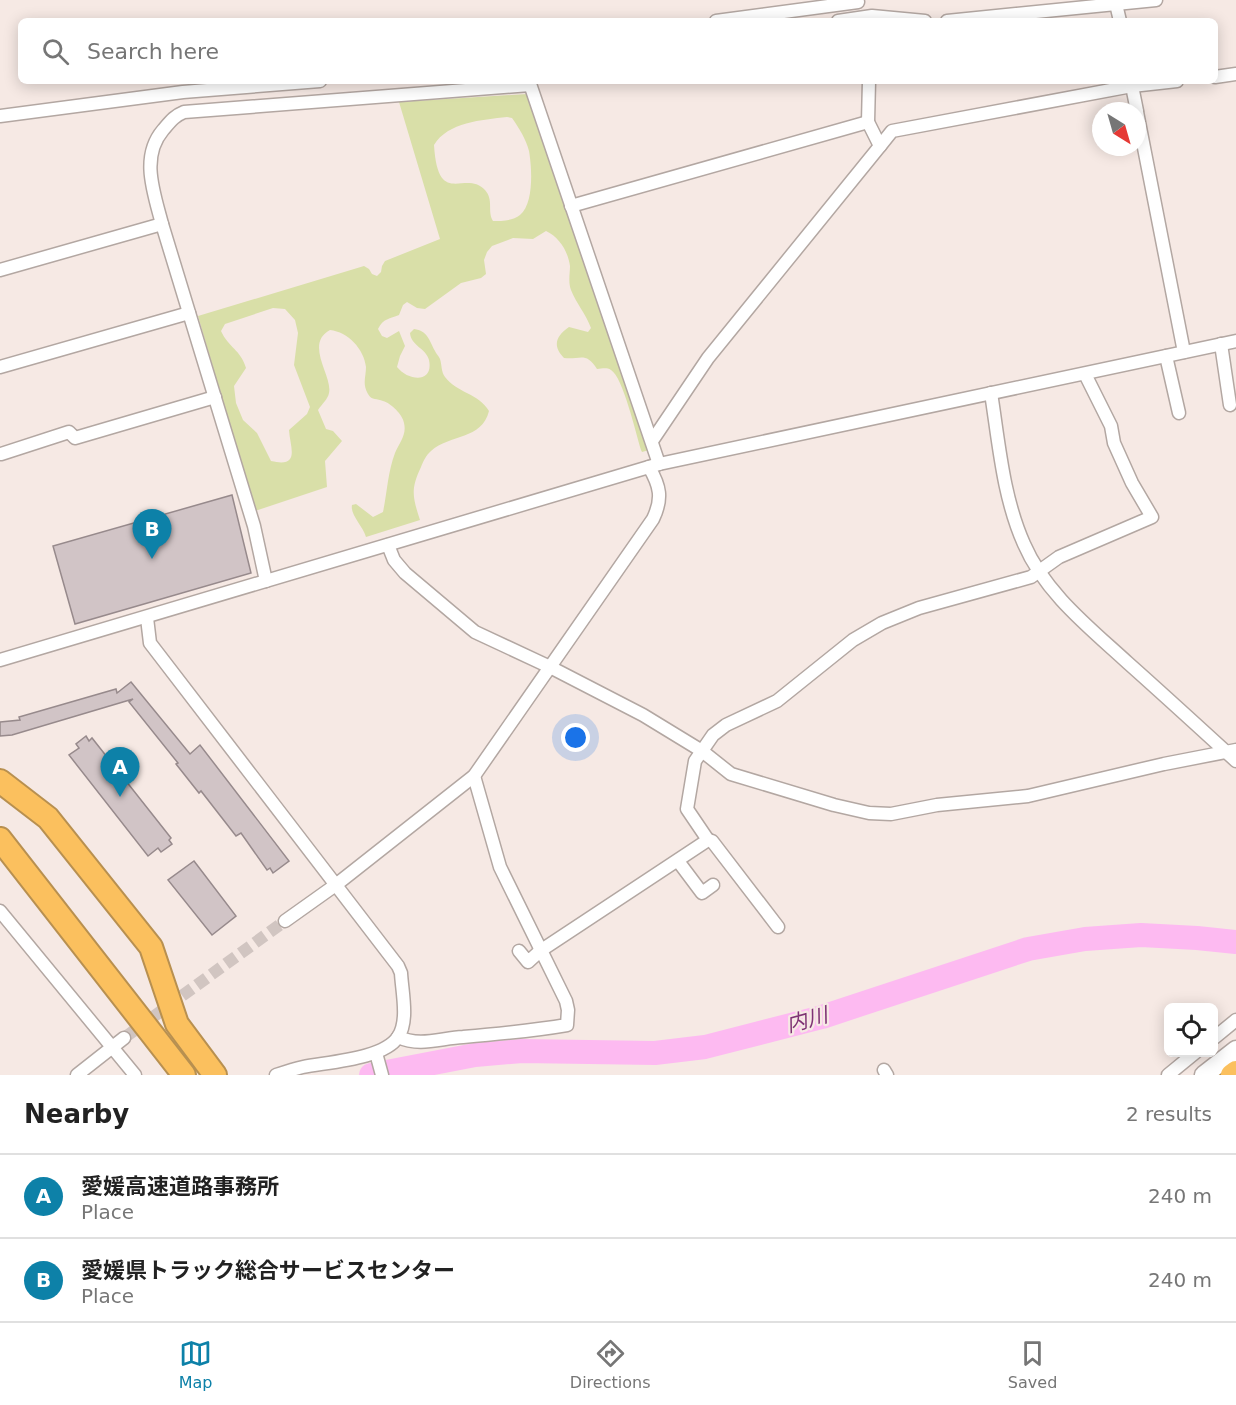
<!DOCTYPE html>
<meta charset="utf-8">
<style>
:root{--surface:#fff;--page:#f6f6f6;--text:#222;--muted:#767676;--line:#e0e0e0;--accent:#0d81a8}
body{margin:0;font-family:"DejaVu Sans","Noto Sans JP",sans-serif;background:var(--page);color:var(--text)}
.controls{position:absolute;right:18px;bottom:18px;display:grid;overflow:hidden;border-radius:9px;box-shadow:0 3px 15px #0003}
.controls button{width:54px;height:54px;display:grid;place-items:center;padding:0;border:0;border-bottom:2px solid var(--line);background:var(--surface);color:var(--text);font:30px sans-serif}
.compass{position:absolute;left:1092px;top:102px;width:54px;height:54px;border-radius:50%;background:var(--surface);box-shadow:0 3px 15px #0003;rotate:143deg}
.you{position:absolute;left:576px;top:738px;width:21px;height:21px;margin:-15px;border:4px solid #fff;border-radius:50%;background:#1a73e8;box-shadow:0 0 0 9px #1a73e833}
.badge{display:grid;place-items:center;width:39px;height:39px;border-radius:50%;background:var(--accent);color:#fff;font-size:20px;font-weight:700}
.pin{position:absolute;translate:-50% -50px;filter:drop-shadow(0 2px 3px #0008)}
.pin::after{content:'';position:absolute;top:32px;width:21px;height:18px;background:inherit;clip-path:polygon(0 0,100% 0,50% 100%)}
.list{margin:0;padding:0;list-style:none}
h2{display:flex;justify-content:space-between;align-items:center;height:78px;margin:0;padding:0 24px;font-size:26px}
h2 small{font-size:20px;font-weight:400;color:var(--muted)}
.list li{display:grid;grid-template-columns:39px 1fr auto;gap:18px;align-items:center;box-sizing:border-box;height:84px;padding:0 24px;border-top:2px solid var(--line)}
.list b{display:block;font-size:22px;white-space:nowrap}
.list p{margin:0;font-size:20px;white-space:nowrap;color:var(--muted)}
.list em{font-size:20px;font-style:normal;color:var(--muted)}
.icon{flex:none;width:33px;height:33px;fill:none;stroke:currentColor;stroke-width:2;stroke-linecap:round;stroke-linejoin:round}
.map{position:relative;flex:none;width:1236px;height:1075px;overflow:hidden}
.search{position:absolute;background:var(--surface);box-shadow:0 3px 15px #0003;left:18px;right:18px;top:18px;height:66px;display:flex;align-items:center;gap:15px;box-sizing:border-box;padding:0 21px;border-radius:9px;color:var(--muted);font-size:22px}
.sheet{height:246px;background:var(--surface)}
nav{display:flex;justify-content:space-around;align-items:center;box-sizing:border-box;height:84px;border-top:2px solid var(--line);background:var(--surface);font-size:16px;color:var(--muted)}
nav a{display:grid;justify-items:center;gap:3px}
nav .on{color:var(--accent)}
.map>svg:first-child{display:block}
.green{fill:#d9dfa8;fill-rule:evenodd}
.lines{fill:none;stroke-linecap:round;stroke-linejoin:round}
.river{stroke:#fdbaf1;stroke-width:24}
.building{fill:#d1c4c6;stroke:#978a8c;stroke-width:1.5}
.street-tunnel{stroke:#d1c5c1;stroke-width:12;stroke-dasharray:12 6;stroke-linecap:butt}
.street-casing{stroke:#b3a7a2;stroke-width:15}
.secondary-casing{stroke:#b3a7a2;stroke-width:21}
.highway-casing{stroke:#b89050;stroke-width:26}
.street{stroke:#fff;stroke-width:12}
.secondary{stroke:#fff;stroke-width:18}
.highway{stroke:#fbc05e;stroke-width:22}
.labels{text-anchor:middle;stroke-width:4.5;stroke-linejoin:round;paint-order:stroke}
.water-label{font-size:21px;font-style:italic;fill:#7f3375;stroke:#f6e9e4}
</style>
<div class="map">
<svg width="1236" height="1075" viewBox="0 0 1236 1075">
<rect width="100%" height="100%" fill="#f6e9e4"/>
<!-- green -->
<path class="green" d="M528,94l121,356 -7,2 -1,-2c-5,-16 -18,-73 -30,-80 -5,-3 -9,-1 -14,-1 -11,-18 -17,-9 -33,-11 -12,-12 -8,-22 5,-31l19,5 3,-4c-5,-14 -15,-25 -20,-38 -3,-8 -1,-17 -1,-24 -2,-15 -11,-29 -24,-35l-13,8 -20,-1 -21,8 -5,6 -3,8 2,14 -5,4 -20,5 -36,26 -8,-1 -10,-6 -4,3 -4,10c-9,4 -16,3 -21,14l4,7 5,2 12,-7 6,15 -5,10 -3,11c11,14 37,17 32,-7 -3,-12 -18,-14 -19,-27l4,-4c14,2 15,11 21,22 1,3 4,5 5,8 2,6 1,13 5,18 12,16 33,16 44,34 -7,29 -39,23 -58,40 -5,4 -8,11 -10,16 -11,23 -8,31 -1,53l-54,17c-3,-11 -16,-22 -14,-32l4,-1 17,13 10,-5c4,-19 5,-41 12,-59 4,-10 12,-18 9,-30 -1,-8 -13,-20 -21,-22 -6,-3 -11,0 -15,-7 -6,-10 -2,-17 -2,-27 -2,-18 -18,-35 -36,-37 -26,14 3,46 -1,63 -1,6 -7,11 -11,17l8,19 7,2 9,10 -17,20 2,26 -72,24 -57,-195 166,-50 5,3 3,5 5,2 4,-4 1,-6 3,-5 55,-22 -41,-137zM507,117l5,1c7,10 14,21 17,33 3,17 5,53 -9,64 -7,6 -19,6 -27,6 -6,-10 1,-21 -8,-31 -20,-21 -47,19 -51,-45 14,-23 48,-25 73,-28zM273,308l12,1 10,11 3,13 -4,32 16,42 -3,7 -18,16c1,17 12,38 -18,31l-14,-28 -14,-13 -7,-17 -2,-17 12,-18c-5,-18 -18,-21 -25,-37l4,-7z"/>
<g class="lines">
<!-- river -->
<path class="river" d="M371,1075l104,-20 47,-4 133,2 50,-6 117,-30 206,-68 57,-10 56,-4 56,3 39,4"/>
</g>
<!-- building -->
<g class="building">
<path d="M232,495l19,78 -176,51 -22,-78z"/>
<path d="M131,682l59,72 10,-9 89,116 -16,12 -3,-5 -3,2 -26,-37 -5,3 -35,-45 -2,2 -23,-29 2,-1 -49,-61 4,-3 -121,36 -12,1v-14l20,-2 -1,-3 97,-28 1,4z"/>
<path d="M86,736l3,5 3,-3 79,100 -2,2 3,4 -11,8 -3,-4 -10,8 -79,-101 10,-7 -3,-4z"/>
<path d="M194,861l42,55 -24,19 -44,-55z"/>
</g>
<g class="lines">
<!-- street-tunnel -->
<path class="street-tunnel" d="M124,1038l161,-117"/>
<defs>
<g id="street">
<path d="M1116,4l4,17"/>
<path d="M716,21l142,-19"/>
<path d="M838,21l34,-5 53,5"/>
<path d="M947,21l209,-21"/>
<path d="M1215,77l21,-3"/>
<path d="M529,81l130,383"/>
<path d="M1131,81l6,30"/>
<path d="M1137,112l47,240"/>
<path d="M0,116l183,-24 137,-11"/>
<path d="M880,146l12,-15 240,-45 45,-5"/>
<path d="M571,206l297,-84"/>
<path d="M0,270l162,-46"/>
<path d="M1221,344l9,61"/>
<path d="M1166,356l13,57"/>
<path d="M0,367l189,-54"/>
<path d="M991,393c8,51 12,104 33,151 21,49 66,84 104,119 36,32 72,65 108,98"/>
<path d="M652,441l56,-83 172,-212 -12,-24 1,-41"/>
<path d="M1,454l68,-22 6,6 140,-41"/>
<path d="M388,545l6,15 11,13 70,59 75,35 93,48 59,36 29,23 103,31 35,8 22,1 46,-9 91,-9 136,-32 72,-14"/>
<path d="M266,581l-12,-55 -92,-302c-8,-31 -22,-67 1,-94 7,-8 11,-14 21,-18l346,-27"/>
<path d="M147,618l3,25 248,323 3,7c1,19 8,48 -3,64 -14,22 -71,25 -95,30 -9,2 -18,5 -27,8"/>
<path d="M0,660l659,-196 577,-123"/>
<path d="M708,840l4,1 66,86"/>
<path d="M678,861l24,32 11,-8"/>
<path d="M0,911l135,164"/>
<path d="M285,921l52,-37 137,-108 179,-257c10,-21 7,-33 -4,-52"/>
<path d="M519,951l9,11 12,-11 168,-111 -21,-31 8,-48 18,-26 13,-10 51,-24 76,-61 29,-17 37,-15 112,-31 28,-20 93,-40 -20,-34 -18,-40 -3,-17 -26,-52"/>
<path d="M398,1037c22,10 43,1 65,0 35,-3 69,-6 104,-12l1,-15 -2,-9 -66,-134 -26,-91"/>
<path d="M1214,1038l22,-18"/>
<path d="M376,1053l6,22"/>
<path d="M884,1070l3,5"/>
<path d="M77,1075l47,-37"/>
<path d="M1168,1075l28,-23"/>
</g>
<path id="secondary" d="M1204,1075l32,-25"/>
<g id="highway">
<path d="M0,781l48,37 103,129 26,77 38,51"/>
<path d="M0,839l184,236"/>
<path d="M1232,1075l4,-3"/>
</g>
</defs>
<!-- street casing -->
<use href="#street" class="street-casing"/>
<!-- secondary casing -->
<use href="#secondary" class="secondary-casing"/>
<!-- highway casing -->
<use href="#highway" class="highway-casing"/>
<!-- street -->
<use href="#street" class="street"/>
<!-- secondary -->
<use href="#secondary" class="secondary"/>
<!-- highway -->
<use href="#highway" class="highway"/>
</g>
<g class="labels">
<!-- water labels -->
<g class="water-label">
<text transform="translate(807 1020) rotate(-15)" y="7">内川</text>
</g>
</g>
</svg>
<div class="controls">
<button><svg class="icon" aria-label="locate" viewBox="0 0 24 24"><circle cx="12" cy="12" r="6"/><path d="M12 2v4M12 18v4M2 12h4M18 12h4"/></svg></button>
</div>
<svg class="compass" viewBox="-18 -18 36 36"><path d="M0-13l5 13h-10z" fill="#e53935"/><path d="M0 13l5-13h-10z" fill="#767676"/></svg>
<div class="you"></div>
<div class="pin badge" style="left:120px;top:797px">A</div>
<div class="pin badge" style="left:152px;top:559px">B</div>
<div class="search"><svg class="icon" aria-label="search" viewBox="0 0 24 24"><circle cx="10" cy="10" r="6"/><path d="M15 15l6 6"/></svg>Search here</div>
</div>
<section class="sheet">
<h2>Nearby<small>2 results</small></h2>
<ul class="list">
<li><span class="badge">A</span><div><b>愛媛高速道路事務所</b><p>Place</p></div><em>240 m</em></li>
<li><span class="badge">B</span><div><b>愛媛県トラック総合サービスセンター</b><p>Place</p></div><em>240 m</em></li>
</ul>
</section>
<nav>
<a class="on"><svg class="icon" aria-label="map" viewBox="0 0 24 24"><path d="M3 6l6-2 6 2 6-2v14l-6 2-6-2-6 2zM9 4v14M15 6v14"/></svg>Map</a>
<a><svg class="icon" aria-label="directions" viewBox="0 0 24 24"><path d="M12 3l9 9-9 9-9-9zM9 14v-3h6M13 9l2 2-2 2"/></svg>Directions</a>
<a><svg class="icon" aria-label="saved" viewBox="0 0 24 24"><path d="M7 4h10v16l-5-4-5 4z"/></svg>Saved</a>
</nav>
